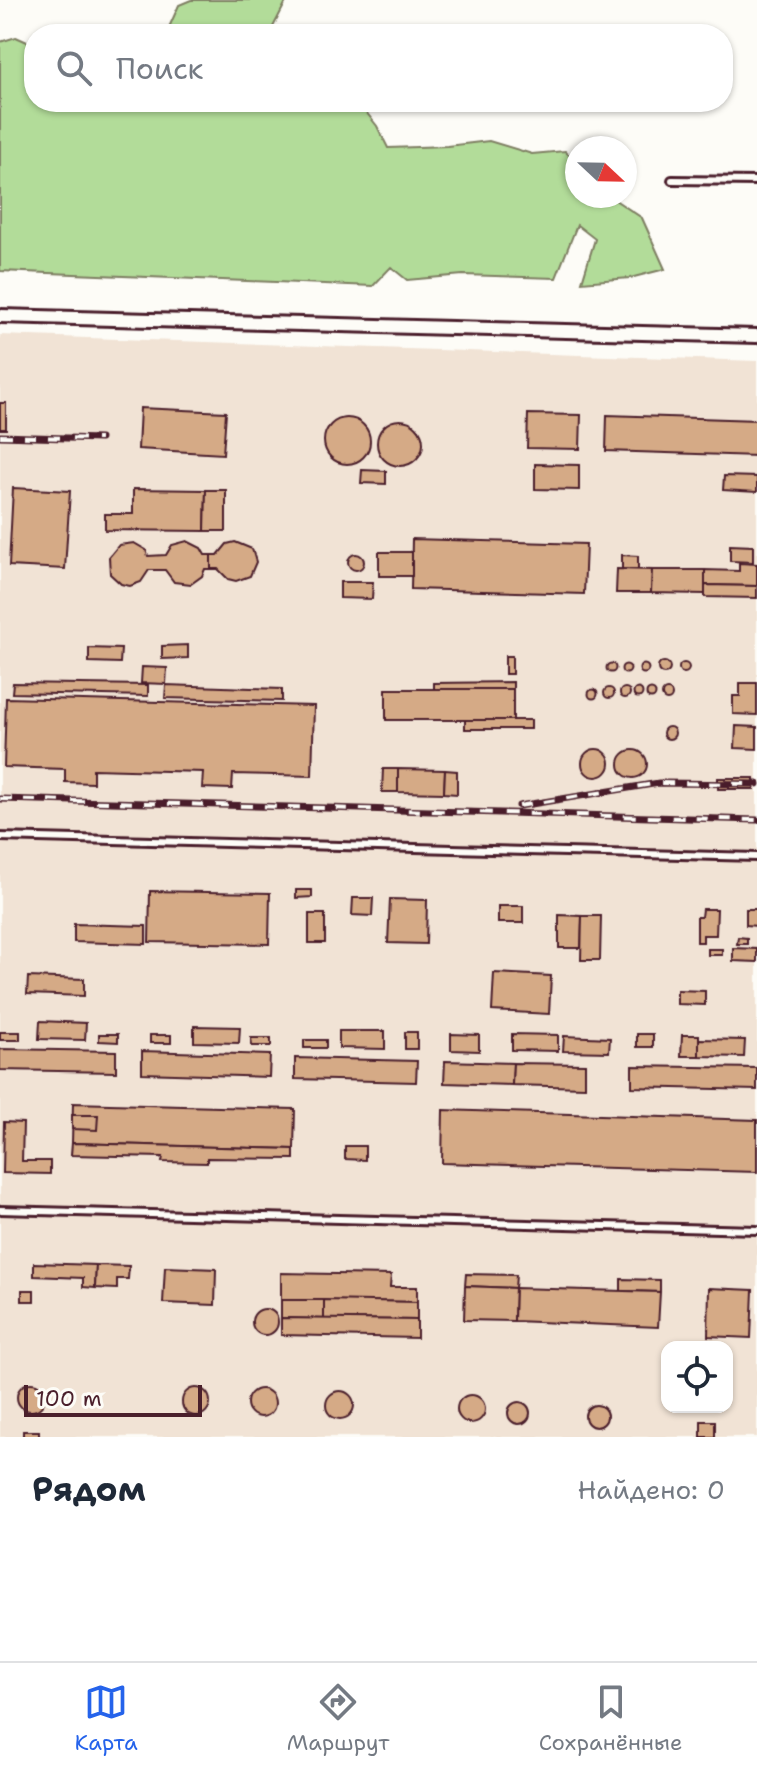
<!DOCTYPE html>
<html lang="ru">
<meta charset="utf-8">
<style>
:root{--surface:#fff;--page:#f6f6f7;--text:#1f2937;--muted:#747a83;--line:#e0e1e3;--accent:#2563eb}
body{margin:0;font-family:"Shantell Sans",sans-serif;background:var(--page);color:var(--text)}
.controls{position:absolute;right:24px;bottom:24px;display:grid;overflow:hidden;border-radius:16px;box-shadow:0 2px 6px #0004}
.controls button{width:72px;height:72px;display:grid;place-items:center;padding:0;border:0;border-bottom:2px solid var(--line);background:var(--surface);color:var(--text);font:40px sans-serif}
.compass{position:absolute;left:565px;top:136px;width:72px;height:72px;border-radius:50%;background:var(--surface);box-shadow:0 2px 6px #0004;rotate:112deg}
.scale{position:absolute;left:24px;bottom:20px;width:178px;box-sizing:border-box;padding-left:8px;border:4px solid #4a1f2b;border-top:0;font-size:22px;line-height:28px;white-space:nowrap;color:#4a1f2b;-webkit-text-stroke:6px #fdfcf7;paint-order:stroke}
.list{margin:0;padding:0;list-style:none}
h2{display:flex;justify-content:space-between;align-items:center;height:104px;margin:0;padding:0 32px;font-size:34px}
h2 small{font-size:26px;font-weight:400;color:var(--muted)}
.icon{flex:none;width:44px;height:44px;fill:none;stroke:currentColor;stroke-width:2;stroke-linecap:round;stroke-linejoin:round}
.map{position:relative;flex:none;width:757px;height:1437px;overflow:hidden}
.search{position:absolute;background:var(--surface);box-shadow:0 2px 6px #0004;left:24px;right:24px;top:24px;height:88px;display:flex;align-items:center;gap:20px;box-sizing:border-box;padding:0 28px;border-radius:32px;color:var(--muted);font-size:30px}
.sheet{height:224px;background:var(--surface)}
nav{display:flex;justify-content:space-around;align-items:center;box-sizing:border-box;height:112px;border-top:2px solid var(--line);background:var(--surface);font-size:22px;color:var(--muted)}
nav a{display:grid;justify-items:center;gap:4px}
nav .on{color:var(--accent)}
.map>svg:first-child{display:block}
.built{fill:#f1e3d5;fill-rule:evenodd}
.green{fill:#b2dc99;stroke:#7e7e62;stroke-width:2}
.building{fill:#d5aa86;stroke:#4a1f2b;stroke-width:2}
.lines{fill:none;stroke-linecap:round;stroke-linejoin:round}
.lane-casing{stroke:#4a1f2b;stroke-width:12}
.street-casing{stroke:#4a1f2b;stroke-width:18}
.lane{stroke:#fdfcf7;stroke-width:6}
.street{stroke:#fdfcf7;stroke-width:12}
.rail-casing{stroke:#4a1f2b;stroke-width:7}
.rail{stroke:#fdfcf7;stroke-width:4;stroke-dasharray:12;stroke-linecap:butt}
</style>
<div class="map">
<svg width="757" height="1437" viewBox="0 0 757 1437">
<rect width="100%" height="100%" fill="#fdfcf7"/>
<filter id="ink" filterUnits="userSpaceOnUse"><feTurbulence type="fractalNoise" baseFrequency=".0125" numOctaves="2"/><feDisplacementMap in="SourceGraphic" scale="16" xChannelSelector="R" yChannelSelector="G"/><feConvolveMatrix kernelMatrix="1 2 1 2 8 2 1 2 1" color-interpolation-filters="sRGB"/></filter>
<g filter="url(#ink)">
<!-- built -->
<path class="built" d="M0,335l757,26v1076h-757zM667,1347h60v60h-60z"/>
<!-- green -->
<g class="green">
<path d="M191,0h96l-15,29 -19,1 6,4h-51l-4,-3 -2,3h-36l13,-29z"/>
<path d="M16,37l18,8v57h277l11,5h40l15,19 11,22 59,-2 42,-5 43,13 33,-3 12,12v33h32l33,22 23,51 -35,9 -48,4 13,-43 -18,-14 -21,53 -93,-3 -56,5 -16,-13 -18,19 -373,-15v-229z"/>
</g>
<!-- building -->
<g class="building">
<rect x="0" y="403" width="6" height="26"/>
<path d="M140,408l86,4 -3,42 -85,-5z"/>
<path d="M528,414l53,1 -1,34 -53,-1z"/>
<path d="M607,415l150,5v36l-151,-5z"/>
<circle cx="347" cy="441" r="23"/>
<circle cx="400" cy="443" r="23"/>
<path d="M535,464l44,1v25l-44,-1z"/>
<path d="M362,470l24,1v13l-25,-1z"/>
<path d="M724,476l33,1v15l-34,-2z"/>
<path d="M13,488l57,3 -5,78 -56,-3z"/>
<path d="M133,489l73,1 -1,41 -100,-1v-16h28z"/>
<path d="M206,490h20v41h-21z"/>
<path d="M412,539l174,5 -2,50 -173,-5z"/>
<path d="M187,541l14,7 4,7h6v14h-6l-3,7 -11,8 -17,-2 -9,-12h-16l-8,12 -11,4 -9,-2 -11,-10 -1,-17 10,-12 15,-2 12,7 2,6 18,-1 6,-10z"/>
<path d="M235,542l17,7 4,13 -6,14 -14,5 -8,-2 -10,-10h-7v-14h7l9,-11z"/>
<path d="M730,545l23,1v16l-23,-1z"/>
<rect x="379" y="552" width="33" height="24"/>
<circle cx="356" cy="562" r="8"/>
<path d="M622,555l16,1v14l-16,-1z"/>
<path d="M739,563l18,1v22l-52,-1v-15l34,1z"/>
<path d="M617,569l35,1 -1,23h-35z"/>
<path d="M652,570h53v24l-54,-1z"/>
<path d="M340,582h33l-1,17 -32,-1z"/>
<path d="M705,585l52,1v12l-52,-1z"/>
<path d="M188,645v13l-26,1v-13z"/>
<path d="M89,648l32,1 -1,14 -31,-1z"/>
<rect x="505" y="656" width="7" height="18"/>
<circle cx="664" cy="668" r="6"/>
<circle cx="684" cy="668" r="5"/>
<circle cx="611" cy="668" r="4.5"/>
<circle cx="644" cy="669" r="4.5"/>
<circle cx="626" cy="669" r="4.5"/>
<path d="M142,667l25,1 -1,16 -25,-1z"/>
<path d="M513,682v7l-79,1v-7z"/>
<path d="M13,683l135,2v11l-136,-3z"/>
<path d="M740,683h17v32l-24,-1v-18h7z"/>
<path d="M166,685l116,4v12l-117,-3z"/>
<circle cx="609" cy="693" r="5"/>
<circle cx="625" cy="693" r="5"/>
<circle cx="638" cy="693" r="4.5"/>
<rect x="386" y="689" width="127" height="31"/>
<circle cx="593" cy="694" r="4.5"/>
<circle cx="651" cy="694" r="4.5"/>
<circle cx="667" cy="695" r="5"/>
<path d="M6,698l308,8 -2,70 -79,-2 -1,15 -30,-1 1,-16 -110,-3v14l-28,-1v-13l-61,-2z"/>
<rect x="465" y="720" width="66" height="9"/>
<path d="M736,726l21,1v22l-22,-1z"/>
<circle cx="669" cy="733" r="6"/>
<circle cx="596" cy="763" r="14"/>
<circle cx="633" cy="764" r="14"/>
<path d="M383,769h15v23h-16z"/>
<path d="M398,769l47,1 -1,23 -46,-1z"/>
<path d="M445,770l12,1v23l-13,-1z"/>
<rect x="718" y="778" width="36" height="11"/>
<path d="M296,890h16v7l-16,1z"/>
<path d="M150,891l120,2 -1,51 -120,-2z"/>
<path d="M353,898h20l-1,18 -20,-1z"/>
<path d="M390,899l37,1 -1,44 -38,-1z"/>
<rect x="498" y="906" width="25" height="17"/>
<path d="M702,909h15l-1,26h-13v7h-6v-25h4z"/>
<path d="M746,909h11v17l-11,-1z"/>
<rect x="309" y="914" width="16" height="29"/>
<path d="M559,915l23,1 -1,32h-22z"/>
<path d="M582,916h19l-1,44h-19z"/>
<path d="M74,924l72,2v18l-72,-2z"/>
<path d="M738,937l9,1v6h-10z"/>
<path d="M733,948l24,1v13l-24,-1z"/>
<rect x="708" y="949" width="14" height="6"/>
<path d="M494,973l57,3 -2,38 -57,-3z"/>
<path d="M28,977l56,2v17l-57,-2z"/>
<path d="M677,990l28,1v14l-28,-1z"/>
<path d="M40,1021l46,2 -1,17 -46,-1z"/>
<path d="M194,1026l46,1 -1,16 -45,-1z"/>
<path d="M339,1031h46v18l-46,-1z"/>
<rect x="0" y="1032" width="20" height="8"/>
<rect x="405" y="1032" width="12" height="17"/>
<path d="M99,1034h19v8l-19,-1z"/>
<path d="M451,1034l28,1v16l-28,-1z"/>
<path d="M512,1034l46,1v16l-46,-1z"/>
<rect x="637" y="1034" width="16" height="13"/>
<rect x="150" y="1035" width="21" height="8"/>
<path d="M682,1035h17v21h-18z"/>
<path d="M564,1036l46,2 -1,14 -46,-1z"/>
<path d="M251,1038h20v8h-19z"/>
<path d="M699,1039l46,1 -1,17 -45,-1z"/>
<rect x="304" y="1040" width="22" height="8"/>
<path d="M0,1049l116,2v21l-116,-2z"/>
<path d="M142,1051l128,4 -1,22 -127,-4z"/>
<path d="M295,1058l122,3 -1,21 -121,-3z"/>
<path d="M445,1061l68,2 -1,22 -68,-2z"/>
<path d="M513,1063l72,1v23l-73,-2z"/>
<path d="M632,1066l125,2v22l-125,-3z"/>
<path d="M73,1103l222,6 -1,40 -222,-6z"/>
<path d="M443,1110l314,10v52l-315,-9z"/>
<path d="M72,1115h26l-1,15 -25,-1z"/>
<path d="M4,1122l19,1 -1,38h28v13l-47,-1z"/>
<path d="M72,1143l222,6v10l-87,-1v5l-45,-1 1,-5 -92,-2z"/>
<path d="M345,1146h20v14l-20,-1z"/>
<path d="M34,1263l62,2 -1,23 -12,-1v-9l-49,-2z"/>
<path d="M96,1265l33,1 -1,13h-11v10l-22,-1z"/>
<path d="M165,1267l51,2 -1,36 -52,-2z"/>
<path d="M281,1273l110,2 -1,12h27v15l-136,-2z"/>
<path d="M466,1274l50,1 -1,13 -50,-2z"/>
<path d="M621,1279l39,1v12l-39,-1z"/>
<path d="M465,1286l50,2 -1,33 -50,-1z"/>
<path d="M515,1288l145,4 -2,35 -144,-6z"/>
<path d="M709,1288l44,2 -2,48 -43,-2z"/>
<rect x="22" y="1290" width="12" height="11"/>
<path d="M281,1300h43v19l-43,-1z"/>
<path d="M324,1300l93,2v18l-93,-1z"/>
<circle cx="265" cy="1322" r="13"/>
<path d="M281,1318l136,2v18l-136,-3z"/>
<circle cx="31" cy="1397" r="14"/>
<circle cx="196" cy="1402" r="14"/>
<circle cx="261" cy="1403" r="14"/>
<circle cx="340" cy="1405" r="14"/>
<circle cx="471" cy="1409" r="14"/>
<circle cx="519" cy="1413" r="11"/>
<circle cx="596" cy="1416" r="11"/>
<rect x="701" y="1421" width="14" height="16"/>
<rect x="23" y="1431" width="16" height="6"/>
</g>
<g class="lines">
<defs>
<g id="lane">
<path d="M672,180l85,1"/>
<path d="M0,837l757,20"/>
<path d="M0,1210l757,20"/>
</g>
<path id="street" d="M0,316l757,20"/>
</defs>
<!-- lane casing -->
<use href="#lane" class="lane-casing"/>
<!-- street casing -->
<use href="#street" class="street-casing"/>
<!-- lane -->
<use href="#lane" class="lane"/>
<!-- street -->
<use href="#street" class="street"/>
<defs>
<g id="rail">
<path d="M0,436l100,3"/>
<path d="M0,799l757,21"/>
<path d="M519,806l140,-23 98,1"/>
</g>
</defs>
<!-- rail casing -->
<use href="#rail" class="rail-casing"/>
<!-- rail -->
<use href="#rail" class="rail"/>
</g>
</g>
</svg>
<div class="controls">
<button><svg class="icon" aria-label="locate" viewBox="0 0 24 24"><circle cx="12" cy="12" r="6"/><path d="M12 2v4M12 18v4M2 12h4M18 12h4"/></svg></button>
</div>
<svg class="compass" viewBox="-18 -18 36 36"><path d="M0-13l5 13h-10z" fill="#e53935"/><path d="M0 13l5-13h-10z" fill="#747a83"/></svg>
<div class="scale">100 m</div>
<div class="search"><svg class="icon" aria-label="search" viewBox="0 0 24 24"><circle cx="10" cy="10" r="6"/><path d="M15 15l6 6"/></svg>Поиск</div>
</div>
<section class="sheet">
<h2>Рядом<small>Найдено: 0</small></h2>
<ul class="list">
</ul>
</section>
<nav>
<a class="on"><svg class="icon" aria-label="map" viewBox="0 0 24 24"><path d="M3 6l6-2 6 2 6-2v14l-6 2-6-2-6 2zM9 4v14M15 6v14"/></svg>Карта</a>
<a><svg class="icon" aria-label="directions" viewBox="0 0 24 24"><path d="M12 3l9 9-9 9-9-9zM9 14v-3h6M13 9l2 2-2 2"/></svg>Маршрут</a>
<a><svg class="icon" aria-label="saved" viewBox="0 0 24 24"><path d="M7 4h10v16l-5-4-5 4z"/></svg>Сохранённые</a>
</nav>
